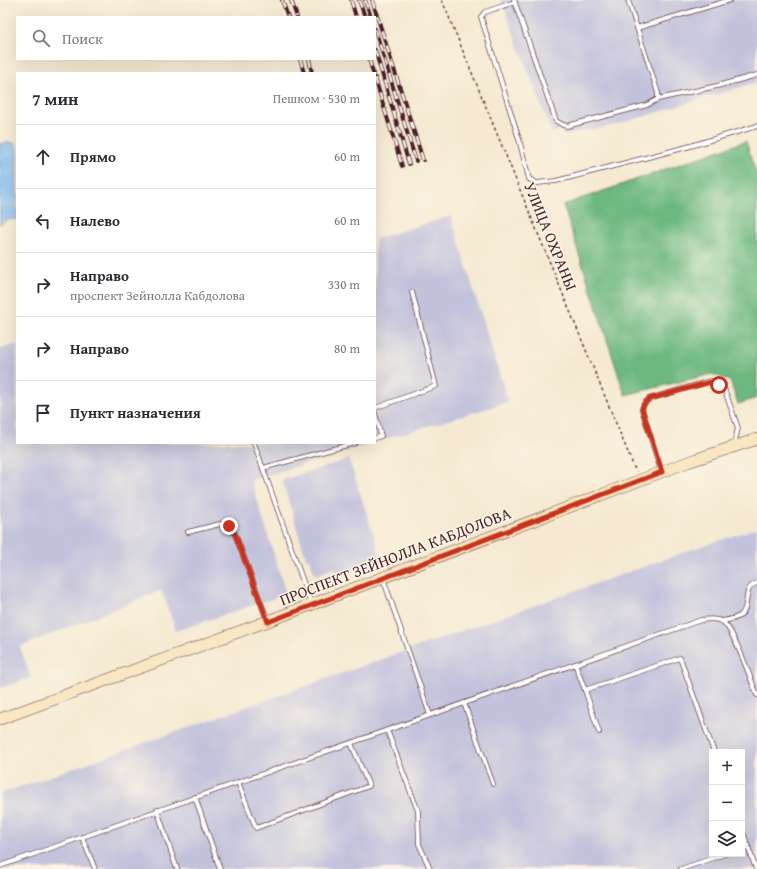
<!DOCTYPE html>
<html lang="ru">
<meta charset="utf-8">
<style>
:root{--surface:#fff;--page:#f7f7f7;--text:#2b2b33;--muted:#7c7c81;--line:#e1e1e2}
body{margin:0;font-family:"Gentium Book Plus",serif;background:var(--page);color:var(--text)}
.controls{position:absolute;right:12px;bottom:12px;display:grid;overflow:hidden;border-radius:0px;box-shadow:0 4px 16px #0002}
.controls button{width:36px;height:36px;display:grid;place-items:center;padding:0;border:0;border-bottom:1px solid var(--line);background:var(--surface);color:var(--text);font:20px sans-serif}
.stop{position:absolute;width:12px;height:12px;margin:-9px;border:3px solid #c8321e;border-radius:50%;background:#fff}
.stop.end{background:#c8321e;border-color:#fff;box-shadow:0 1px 4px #0008}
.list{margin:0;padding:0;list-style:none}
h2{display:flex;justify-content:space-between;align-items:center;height:52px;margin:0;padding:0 16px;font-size:17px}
h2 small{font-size:13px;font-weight:400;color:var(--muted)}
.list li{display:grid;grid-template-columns:26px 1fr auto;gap:12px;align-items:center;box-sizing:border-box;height:64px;padding:0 16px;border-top:1px solid var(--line)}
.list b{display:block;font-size:15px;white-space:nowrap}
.list p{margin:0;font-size:13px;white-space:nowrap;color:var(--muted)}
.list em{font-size:13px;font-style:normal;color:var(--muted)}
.icon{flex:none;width:22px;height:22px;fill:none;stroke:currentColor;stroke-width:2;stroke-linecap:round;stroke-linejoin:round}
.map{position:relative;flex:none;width:757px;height:869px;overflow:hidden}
.search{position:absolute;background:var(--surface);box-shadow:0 4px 16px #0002;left:16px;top:16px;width:360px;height:44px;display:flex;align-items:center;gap:10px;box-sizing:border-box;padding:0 14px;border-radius:0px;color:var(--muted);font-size:15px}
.panel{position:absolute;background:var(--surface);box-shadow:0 4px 16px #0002;left:16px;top:72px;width:360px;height:372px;border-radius:0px}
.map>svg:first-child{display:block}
.industrial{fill:#c2c2dc;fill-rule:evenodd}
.forest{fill:#6cb880;stroke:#5b6c56}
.water{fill:#81bdf3;stroke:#666e8f}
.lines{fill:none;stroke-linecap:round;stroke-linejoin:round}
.lane-casing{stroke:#643d44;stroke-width:5.5}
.secondary-casing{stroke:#643d44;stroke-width:12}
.path{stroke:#643d44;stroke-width:1.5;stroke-dasharray:3 3;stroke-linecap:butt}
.lane{stroke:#fff;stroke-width:4}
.secondary{stroke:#f9e7c3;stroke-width:11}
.rail-casing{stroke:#4a1f2b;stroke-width:4}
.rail{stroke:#fcf5e5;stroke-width:2.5;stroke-dasharray:8;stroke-linecap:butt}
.route{stroke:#c8321e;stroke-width:5}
.labels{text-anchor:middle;stroke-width:3;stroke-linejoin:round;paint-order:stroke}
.street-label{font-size:16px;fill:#4a1f2b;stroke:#fcf5e5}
</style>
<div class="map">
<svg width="757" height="869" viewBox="0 0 757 869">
<rect width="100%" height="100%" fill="#fcf5e5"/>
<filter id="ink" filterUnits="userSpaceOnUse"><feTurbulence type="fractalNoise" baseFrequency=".025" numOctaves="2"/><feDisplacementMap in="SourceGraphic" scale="8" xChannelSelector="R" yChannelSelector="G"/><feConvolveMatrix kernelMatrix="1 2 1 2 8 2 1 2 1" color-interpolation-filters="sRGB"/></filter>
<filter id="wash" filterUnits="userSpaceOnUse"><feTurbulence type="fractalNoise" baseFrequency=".012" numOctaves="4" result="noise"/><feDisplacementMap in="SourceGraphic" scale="16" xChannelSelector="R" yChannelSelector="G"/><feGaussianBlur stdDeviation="0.9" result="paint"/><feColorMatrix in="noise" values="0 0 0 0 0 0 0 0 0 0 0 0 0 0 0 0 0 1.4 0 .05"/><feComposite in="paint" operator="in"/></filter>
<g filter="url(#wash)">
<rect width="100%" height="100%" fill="#f5e9d1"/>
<!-- industrial -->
<g class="industrial">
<path d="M501,0h256v82l-141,43 -52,10 -3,-5 -9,3z"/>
<path d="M451,216l57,186 -133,40v-203z"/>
<path d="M17,344v99h356l-122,37 35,114 -110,37 -15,-41 -141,57 11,31 -31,10v-339z"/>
<path d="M349,459l33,102 -44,14 -3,-7 -20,7 -5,-15 -4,-2 -24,-78z"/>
<path d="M757,528v341h-757v-75l688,-243zM712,752h30v102h-30z"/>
</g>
<!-- forest -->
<path class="forest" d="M746,141l11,36v221l-19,6 -8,-23 -18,-7 -87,21 -62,-190z"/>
<!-- water -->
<path class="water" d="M9,142l6,2 2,5v70l-11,1 -6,5v-81z"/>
</g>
<g filter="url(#ink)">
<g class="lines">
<defs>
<g id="lane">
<path d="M514,0l42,121 7,4 4,1 80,-21 11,-6v-6l-30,-93"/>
<path d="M515,2l-30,10 -4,5 38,122 10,40 8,4 19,-2 131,-34 70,-21"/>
<path d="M637,28l93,-28"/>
<path d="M658,99l59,-13 40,-11"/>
<path d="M375,408l61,-22 -24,-94"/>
<path d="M375,413l6,23 -6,2"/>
<path d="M254,443l57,161"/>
<path d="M263,468l92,-25"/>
<path d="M661,471l-19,-62 2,-5 5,-5 61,-18 9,4 6,6 13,37 -4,17"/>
<path d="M188,532l32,-8 9,2 6,8 32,85"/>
<path d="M383,578l47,137"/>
<path d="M722,621c6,-1 14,-2 19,-6 10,-9 0,-27 16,-32"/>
<path d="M575,664l10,26 95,-32 34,94"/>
<path d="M585,690l14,42"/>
<path d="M464,703l29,81"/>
<path d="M387,730l31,81 1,33 11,25"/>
<path d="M238,782l18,46 113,-42 -18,-43"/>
<path d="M195,797l25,72"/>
<path d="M157,810l20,59"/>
<path d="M742,830l14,39"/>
<path d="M82,837l13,32"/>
<path d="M742,848l6,-2"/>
<path d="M0,866l701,-246c7,-1 16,-2 22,2 11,8 28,58 34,73"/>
<path d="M681,869l44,-15"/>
</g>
<path id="secondary" d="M0,719l268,-98 420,-159 69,-23"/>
</defs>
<!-- lane casing -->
<use href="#lane" class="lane-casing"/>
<!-- secondary casing -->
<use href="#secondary" class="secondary-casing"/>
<!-- path -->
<path class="path" d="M442,0l194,472"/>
<!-- lane -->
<use href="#lane" class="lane"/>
<!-- secondary -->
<use href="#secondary" class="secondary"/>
<defs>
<g id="rail">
<path d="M282,0l6,17"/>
<path d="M291,0l6,17"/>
<path d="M351,0l5,17"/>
<path d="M359,0l6,17"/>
<path d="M365,0l6,17"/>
<path d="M372,0l51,160"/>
<path d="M375,29l41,132"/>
<path d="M375,50l34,114"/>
<path d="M300,59l4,14"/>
<path d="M309,59l3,14"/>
<path d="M369,59l4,14"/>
<path d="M375,78l27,88"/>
</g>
</defs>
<!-- rail casing -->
<use href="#rail" class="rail-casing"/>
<!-- rail -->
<use href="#rail" class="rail"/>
</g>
</g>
<g class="lines" filter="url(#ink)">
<!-- route -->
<path class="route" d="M229,526l6,8 33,88 394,-150 -20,-63 2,-5 5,-5 61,-17 9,3"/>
</g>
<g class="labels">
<!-- street labels -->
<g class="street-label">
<text transform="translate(551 236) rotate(68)" y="6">УЛИЦА ОХРАНЫ</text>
<text transform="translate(395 556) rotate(-21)" y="6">ПРОСПЕКТ ЗЕЙНОЛЛА КАБДОЛОВА</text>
</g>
</g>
</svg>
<div class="controls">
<button>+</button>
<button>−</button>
<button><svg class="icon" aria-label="layers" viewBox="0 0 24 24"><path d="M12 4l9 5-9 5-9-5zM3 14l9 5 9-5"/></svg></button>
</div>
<div class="stop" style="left:719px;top:385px"></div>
<div class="stop end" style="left:229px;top:526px"></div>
<div class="search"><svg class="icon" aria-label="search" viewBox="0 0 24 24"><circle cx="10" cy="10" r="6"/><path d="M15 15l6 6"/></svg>Поиск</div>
<section class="panel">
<h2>7 мин<small>Пешком · 530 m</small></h2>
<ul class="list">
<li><svg class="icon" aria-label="ahead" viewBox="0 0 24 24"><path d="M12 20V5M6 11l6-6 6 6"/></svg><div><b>Прямо</b></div><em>60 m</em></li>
<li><svg class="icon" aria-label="left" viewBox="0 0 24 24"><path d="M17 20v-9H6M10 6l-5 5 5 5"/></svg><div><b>Налево</b></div><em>60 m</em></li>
<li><svg class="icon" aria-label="right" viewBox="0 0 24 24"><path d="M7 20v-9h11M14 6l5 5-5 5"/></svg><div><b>Направо</b><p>проспект Зейнолла Кабдолова</p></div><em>330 m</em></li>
<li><svg class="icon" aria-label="right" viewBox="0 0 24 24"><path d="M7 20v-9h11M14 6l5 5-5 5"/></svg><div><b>Направо</b></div><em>80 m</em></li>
<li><svg class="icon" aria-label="arrive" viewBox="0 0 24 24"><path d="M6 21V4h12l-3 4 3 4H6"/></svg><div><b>Пункт назначения</b></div></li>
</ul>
</section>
</div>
